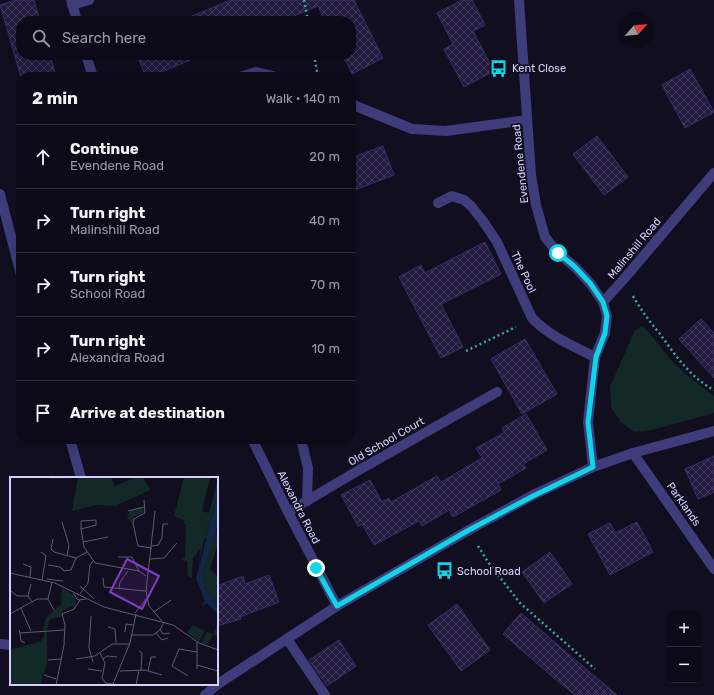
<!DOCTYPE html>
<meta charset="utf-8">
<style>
:root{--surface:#0d0a17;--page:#1b1824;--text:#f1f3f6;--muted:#9a9aa1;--line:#2d2b36}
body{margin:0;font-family:Rubik,sans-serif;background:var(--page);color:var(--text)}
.controls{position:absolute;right:12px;bottom:12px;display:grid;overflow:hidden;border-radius:8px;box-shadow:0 4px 16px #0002}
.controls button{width:36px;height:36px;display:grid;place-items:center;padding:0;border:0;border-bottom:1px solid var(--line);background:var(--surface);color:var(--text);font:20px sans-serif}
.compass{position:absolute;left:618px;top:12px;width:36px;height:36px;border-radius:50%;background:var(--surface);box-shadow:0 4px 16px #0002;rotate:62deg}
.stop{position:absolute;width:12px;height:12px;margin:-9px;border:3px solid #10d5e7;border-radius:50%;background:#fff}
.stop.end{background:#10d5e7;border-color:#fff;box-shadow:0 1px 4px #0008}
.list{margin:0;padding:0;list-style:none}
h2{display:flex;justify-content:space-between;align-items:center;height:52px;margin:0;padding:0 16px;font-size:17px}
h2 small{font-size:13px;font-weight:400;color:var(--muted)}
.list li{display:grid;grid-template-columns:26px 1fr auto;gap:12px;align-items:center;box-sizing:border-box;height:64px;padding:0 16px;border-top:1px solid var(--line)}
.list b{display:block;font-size:15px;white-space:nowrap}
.list p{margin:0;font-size:13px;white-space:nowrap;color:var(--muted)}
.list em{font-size:13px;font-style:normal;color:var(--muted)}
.icon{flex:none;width:22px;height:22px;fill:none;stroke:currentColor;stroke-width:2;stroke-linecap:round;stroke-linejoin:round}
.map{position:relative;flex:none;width:714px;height:695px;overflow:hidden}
.search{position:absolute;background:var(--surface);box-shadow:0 4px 16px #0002;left:16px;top:16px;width:340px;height:44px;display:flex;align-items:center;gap:10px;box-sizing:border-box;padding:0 14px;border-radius:16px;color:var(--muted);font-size:15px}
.panel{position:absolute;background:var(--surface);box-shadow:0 4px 16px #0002;left:16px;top:72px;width:340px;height:372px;border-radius:16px}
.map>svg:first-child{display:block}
.grass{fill:#122927}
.building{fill:url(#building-cross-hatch);stroke:#3a2f69}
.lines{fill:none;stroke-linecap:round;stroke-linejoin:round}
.path{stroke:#36a9a1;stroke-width:2.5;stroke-dasharray:2 3;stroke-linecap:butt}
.service{stroke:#3e3c7b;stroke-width:10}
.minor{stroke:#3e3c7b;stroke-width:10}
.route{stroke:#10d5e7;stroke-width:5}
.labels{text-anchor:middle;stroke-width:3.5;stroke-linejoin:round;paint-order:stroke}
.poi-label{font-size:11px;fill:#d4cffc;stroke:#110e1f;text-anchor:start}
.street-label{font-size:11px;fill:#d4cffc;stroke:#110e1f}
.inset-road{fill:none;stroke:#5f5b77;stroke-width:1}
.view{fill:#843cc5;fill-opacity:0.15;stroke:#843cc5;stroke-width:2}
.inset-edge{fill:none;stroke:#d4cffc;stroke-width:2}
</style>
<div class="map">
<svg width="714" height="695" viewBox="0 0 714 695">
<defs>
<pattern id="building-cross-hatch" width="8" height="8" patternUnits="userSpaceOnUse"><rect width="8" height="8" fill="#221b3f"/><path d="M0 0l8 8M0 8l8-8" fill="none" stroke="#413b5c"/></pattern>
</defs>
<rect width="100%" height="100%" fill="#110e1f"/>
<!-- grass -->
<path class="grass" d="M642,326c13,11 21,26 33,38 12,12 25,22 39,32v17l-62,17 -18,2 -13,-10 -10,-15 -1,-20 25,-57z"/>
<!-- building -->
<g class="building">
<path d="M16,0h18l6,21h-19v34h29l6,22h-35l-21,-72z"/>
<path d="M231,0h123l29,58 -31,16 -9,-19h8v-34h-26l-7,-15 -36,15h-102z"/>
<path d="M462,0h10l13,25 -12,6 21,40 -30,16 -20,-38 9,-5 -16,-31z"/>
<path d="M137,55h65l-52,22h-4z"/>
<path d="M690,69l24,43 -29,16 -23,-43z"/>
<path d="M597,136l31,41 -24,18 -31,-41z"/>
<path d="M383,146l11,29 -39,15 -4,-12v-20z"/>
<path d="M485,242l16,32 -60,30 22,43 -22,11 -42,-81 22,-12 4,8z"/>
<path d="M701,319l13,14v45l-35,-39z"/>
<path d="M525,339l32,55 -35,20 -31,-55z"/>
<path d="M526,414l21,36 -24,14 3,4 -28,16 3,6 -48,27 -4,-7 -27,16 -3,-5 -45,24 -12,-21 -4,2 -17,-31 29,-15 12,22 7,-4 2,4 46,-26 4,6 41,-24 -6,-10 28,-15 -2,-5z"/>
<path d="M714,456v36l-16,7 -13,-30z"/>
<path d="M637,522l16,30 -43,23 -22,-41 22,-11 5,10z"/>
<path d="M550,552l22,32 -28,19 -22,-31z"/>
<path d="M269,575l10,27 -39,15 1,2 -24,7v-40l26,-10 2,8z"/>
<path d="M457,604l33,46 -29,21 -33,-46z"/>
<path d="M521,613l45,39 51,43h-42l-27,-22 -45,-39z"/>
<path d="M339,640l17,26 -29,20 -18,-26z"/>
</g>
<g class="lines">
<!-- path -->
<g class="path">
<path d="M304,0l4,21"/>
<path d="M314,55l4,22"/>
<path d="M633,296c8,14 17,26 27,38 15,21 31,44 54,56"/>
<path d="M466,351l50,-24"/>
<path d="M478,546l10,16 32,41 75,66"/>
</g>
<!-- service -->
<g class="service">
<path d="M72,5l17,-5"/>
<path d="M0,194l21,81"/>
<path d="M438,203l14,-7 12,4 7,6 12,15 14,21 35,76c17,18 41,28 63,39"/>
<path d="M70,439l11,39"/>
<path d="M301,439l7,29 -1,33"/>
<path d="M633,453l81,116"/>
<path d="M288,512l71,-42 138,-78"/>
<path d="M287,639l38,56"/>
</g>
<!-- minor -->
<g class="minor">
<path d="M71,0l6,21"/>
<path d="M519,0l12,175 5,30 9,32 13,16 16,13 16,17 13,19 4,14 -2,17 -10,24 -7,65 5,45"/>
<path d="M86,55l7,22"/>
<path d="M240,77l16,-5 21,5"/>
<path d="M351,104l61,25 34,2 81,-11"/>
<path d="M603,302l20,-22 91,-107"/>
<path d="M252,439l36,73 49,94"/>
<path d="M0,644l11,1"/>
<path d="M205,695l13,-11 119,-78 132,-76 64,-35 60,-28 40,-14 81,-22"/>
</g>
</g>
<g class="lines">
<!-- route -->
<path class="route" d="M316,568l21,38 132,-76 64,-34 60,-29 -5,-45 8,-65 9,-24 2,-17 -4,-14 -13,-19 -16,-17 -16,-13"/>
</g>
<!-- icons -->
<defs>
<symbol id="bus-bare" viewBox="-9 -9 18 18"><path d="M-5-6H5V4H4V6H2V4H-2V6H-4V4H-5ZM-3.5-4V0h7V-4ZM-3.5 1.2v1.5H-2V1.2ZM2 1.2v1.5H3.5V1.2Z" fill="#10d5e7" stroke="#110e1f" stroke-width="2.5" paint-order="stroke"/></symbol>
</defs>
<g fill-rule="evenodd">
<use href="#bus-bare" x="486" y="56" width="25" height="25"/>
<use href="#bus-bare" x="432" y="558" width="25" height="25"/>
</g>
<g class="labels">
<!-- poi labels -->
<g class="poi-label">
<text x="512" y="72">Kent Close</text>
<text x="457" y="575">School Road</text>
</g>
<!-- street labels -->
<g class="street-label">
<text transform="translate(520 164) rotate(-96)" y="4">Evendene Road</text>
<text transform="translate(634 248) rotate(-50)" y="4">Malinshill Road</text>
<text transform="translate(524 272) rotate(65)" y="4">The Pool</text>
<text transform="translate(386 441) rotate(-30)" y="4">Old School Court</text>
<text transform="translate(684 504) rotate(55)" y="4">Parklands</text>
<text transform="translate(299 507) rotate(63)" y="4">Alexandra Road</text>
</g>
</g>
<!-- overview -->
<g transform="translate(10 477)">
<rect width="208" height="208" fill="#110e1f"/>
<path d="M174,0h26l-8,34 7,2 9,-34v13l-12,47 -2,-2 4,-15h-13l-7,4 -4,-3v-3l-10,-4zM129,30h4l1,5 -10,5 -2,7 -5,-7 3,-6z" fill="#122927"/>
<path d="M40,0h66l-4,2 3,7 21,-9h7l7,13 -35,16 -19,-1 -24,6 6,-33 -28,1zM185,45h13l-11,50 4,-24 -8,10 -1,20 -4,-2 -1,-15 -6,-1 4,-2 1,-33z" fill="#122927"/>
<path d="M183,148l12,6 -6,11 -12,-10zM208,148v11l-5,-1 -6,10 -6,-2 6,-11 6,2z" fill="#122927"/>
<path d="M206,51l2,15 -8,26 8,8v28l-14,-18 -2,-13zM52,111l13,9 1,8 -13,5 -2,7 -11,2 -3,10 -4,1 3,-12 15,-14zM37,153v34l-7,21h-30v-35l31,-9 3,-4v-6z" fill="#122927"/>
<path d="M208,15v32l-16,50 2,13 14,18v9l-11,-11 -6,3 4,-5 -9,-22z" fill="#112745"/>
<path class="inset-road" d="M134,23l1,13 -11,6 -1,4 5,23 14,2M118,34l16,-4M145,34l-9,80 3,15 13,15M52,45l7,23 -2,11M71,52v-8l15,-1v5l-15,4 3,18 11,16 44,8M43,62l-2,10 3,3 22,6 11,-6M73,65l25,-5M142,69l6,-1 4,-7 1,-14h5M31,75l5,4 -4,24M108,80h14l7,14 7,5M140,82l14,-1 13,-15M13,87l8,3 -1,10M38,88l12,2 4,4 7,-1 5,-12M0,96l45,10 49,24 69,18 26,18 19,7M93,101l1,9 42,4M37,102l16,2M70,109l14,13M109,111l1,-6 8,-11M1,114l6,5h11l4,6M63,116l5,7 8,-1M70,117l8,-11 2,-18 3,-4M18,119l3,-12M38,122l4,-17M38,122l6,11M11,131l10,23M144,135l17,-12M125,136l12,-15M0,137l27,-15h11M81,139l-2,32 4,14M98,150l7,2 1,14M9,153l1,3 44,-3M150,153l3,4 7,-1M115,155l1,-8 7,1M10,156l1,8 4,2M146,156l6,7 6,-2M122,158h21l7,-5 4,-8M129,174l3,2 -1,17M90,176l5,10 -3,15 4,5 7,1 17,-41 6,-29M66,182l19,-3 17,-12h17M93,182l4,-3 10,1M38,183l13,-1M187,188l21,6M78,192l14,2M187,192v-27M110,194l25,-1 17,5M138,194l3,-14h5M34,198l12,4M178,199l-16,-10 7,-17 18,3M46,208l8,-40 1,-20 -3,-11 12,-5 6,-9M126,208l3,-15"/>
<path class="view" d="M117,82l32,17 -17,33 -32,-17z"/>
<rect width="208" height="208" class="inset-edge"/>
</g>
</svg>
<div class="controls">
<button>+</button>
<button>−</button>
</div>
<svg class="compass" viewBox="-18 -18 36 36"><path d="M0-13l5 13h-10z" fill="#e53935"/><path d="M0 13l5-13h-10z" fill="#9a9aa1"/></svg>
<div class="stop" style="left:558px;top:253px"></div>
<div class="stop end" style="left:316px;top:568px"></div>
<div class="search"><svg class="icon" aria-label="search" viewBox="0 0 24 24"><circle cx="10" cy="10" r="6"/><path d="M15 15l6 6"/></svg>Search here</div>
<section class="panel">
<h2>2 min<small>Walk · 140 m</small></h2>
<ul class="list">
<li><svg class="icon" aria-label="ahead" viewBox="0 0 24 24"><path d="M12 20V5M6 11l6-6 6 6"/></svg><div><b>Continue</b><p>Evendene Road</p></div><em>20 m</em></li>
<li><svg class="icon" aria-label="right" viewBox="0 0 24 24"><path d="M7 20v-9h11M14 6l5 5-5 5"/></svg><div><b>Turn right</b><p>Malinshill Road</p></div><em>40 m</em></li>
<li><svg class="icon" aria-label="right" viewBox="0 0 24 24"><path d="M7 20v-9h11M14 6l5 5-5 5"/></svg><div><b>Turn right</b><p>School Road</p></div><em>70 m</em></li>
<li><svg class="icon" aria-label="right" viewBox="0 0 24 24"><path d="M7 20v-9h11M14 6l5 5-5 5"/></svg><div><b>Turn right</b><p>Alexandra Road</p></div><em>10 m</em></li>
<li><svg class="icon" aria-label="arrive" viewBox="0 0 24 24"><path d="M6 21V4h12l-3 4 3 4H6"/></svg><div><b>Arrive at destination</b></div></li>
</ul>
</section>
</div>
